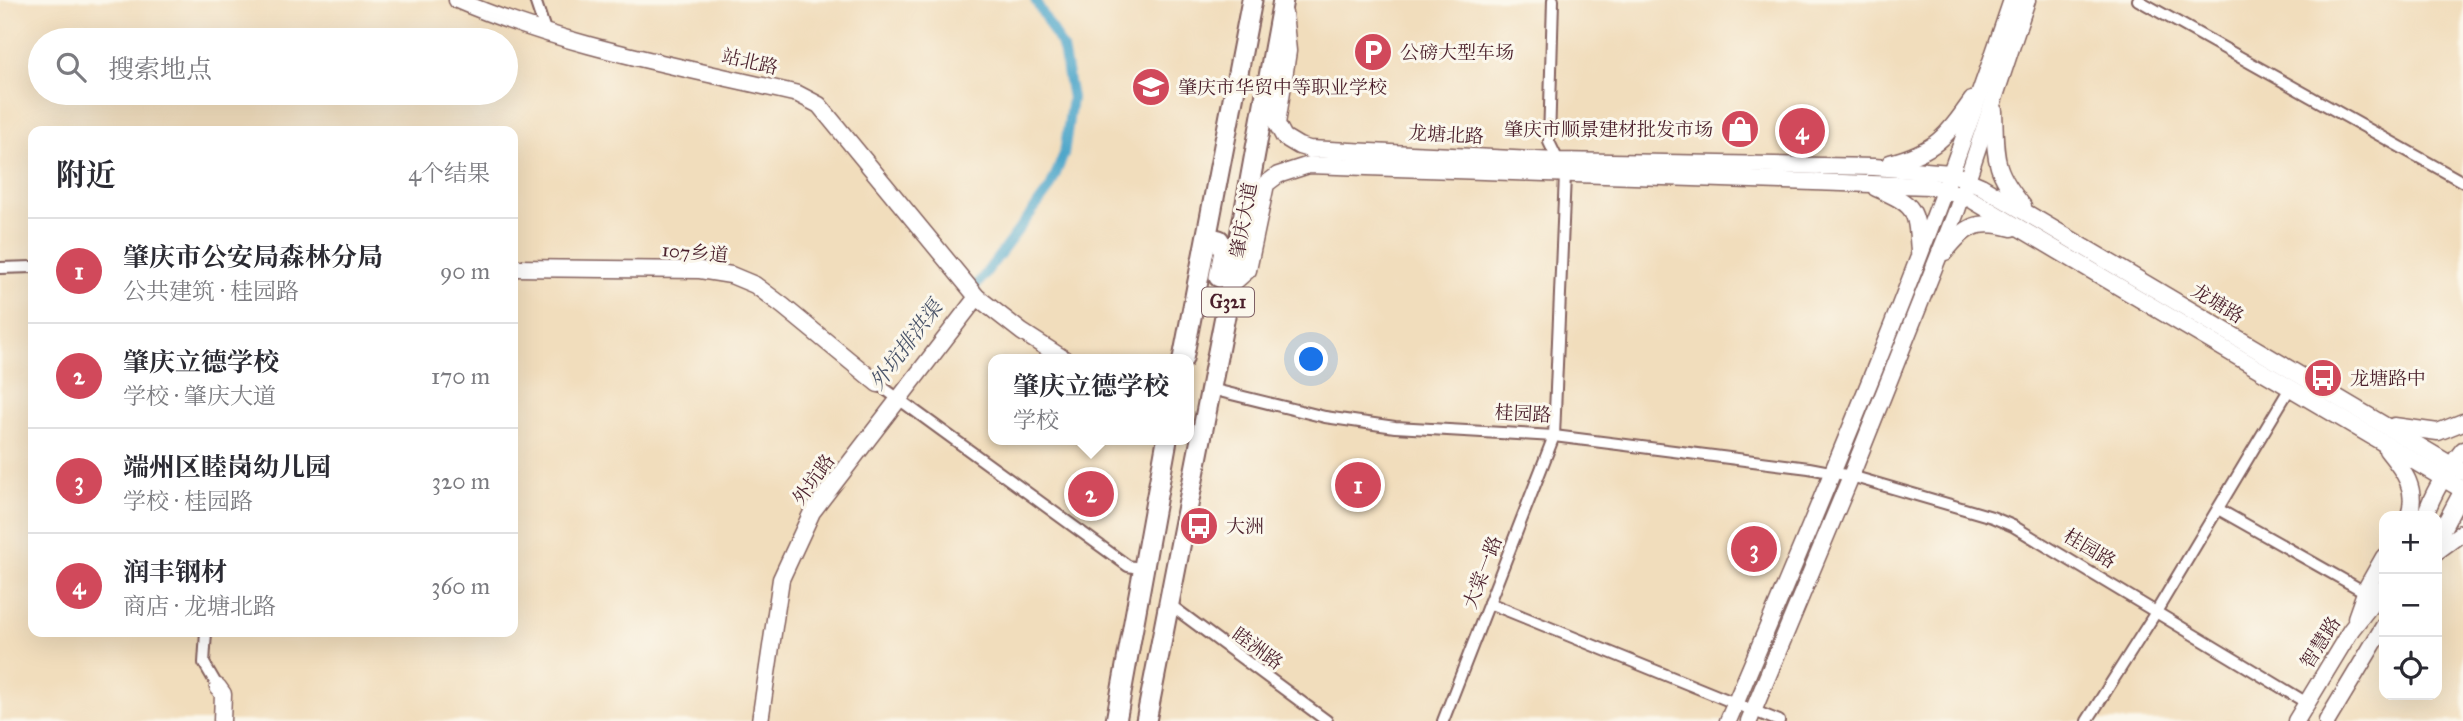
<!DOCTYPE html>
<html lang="zh">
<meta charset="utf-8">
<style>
:root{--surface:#fff;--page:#f7f7f7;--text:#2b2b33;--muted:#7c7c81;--line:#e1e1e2;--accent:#d1495b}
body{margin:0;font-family:"IM FELL Great Primer","Noto Serif SC",serif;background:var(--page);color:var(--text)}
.controls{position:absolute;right:21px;bottom:21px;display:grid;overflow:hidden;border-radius:14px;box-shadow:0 7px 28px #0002}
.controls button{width:63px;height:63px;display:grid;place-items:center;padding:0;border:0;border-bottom:2px solid var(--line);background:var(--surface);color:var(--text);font:35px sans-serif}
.you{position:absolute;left:1312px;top:360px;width:24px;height:24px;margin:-18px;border:5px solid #fff;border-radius:50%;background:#1a73e8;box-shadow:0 0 0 10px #1a73e833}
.badge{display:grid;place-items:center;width:46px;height:46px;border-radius:50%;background:var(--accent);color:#fff;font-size:23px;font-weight:700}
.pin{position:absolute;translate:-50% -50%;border:4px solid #fff;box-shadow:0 2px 7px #0006}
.popup{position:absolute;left:988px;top:354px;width:206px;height:91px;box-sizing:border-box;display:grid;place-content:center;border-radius:14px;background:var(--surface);filter:drop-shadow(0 2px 5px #0005);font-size:23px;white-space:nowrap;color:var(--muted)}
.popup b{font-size:26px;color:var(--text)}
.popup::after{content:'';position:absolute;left:50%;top:100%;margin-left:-14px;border:14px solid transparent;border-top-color:var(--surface)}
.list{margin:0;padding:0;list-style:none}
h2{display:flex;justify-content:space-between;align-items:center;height:91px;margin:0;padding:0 28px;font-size:30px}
h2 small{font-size:23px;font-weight:400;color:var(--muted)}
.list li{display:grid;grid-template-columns:46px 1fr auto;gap:21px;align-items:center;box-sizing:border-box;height:105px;padding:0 28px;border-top:2px solid var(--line)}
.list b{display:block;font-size:26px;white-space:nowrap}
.list p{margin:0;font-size:23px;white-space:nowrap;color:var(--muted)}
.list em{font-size:23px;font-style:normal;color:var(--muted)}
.icon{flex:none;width:38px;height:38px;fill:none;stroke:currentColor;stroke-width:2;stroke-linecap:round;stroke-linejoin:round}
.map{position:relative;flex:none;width:2463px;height:721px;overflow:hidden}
.search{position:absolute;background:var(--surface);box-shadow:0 7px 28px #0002;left:28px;top:28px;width:490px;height:77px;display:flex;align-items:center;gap:18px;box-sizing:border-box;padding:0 24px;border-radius:38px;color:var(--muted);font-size:26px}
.panel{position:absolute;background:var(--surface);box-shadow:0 7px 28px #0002;left:28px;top:126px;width:490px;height:511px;border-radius:14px}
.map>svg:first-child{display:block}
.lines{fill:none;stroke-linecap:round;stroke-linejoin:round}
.canal{stroke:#4ca5c9;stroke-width:10}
.street-casing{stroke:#84625e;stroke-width:14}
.secondary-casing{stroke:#84625e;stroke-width:19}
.highway-casing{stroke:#84625e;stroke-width:23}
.street{stroke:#fff;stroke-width:10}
.secondary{stroke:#fff;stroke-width:16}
.highway{stroke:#fff;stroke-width:19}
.labels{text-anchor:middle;stroke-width:6;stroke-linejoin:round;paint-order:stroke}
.shield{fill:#fbf7ec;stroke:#7f6065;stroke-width:2}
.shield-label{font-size:18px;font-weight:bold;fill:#4a1f2b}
.poi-label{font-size:19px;fill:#4a1f2b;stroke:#fbf7ec;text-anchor:start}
.street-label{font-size:19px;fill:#4a1f2b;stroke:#fbf7ec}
.water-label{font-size:21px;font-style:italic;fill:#4b556a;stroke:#fbf7ec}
</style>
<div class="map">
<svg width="2463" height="721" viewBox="0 0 2463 721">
<rect width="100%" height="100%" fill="#fbf7ec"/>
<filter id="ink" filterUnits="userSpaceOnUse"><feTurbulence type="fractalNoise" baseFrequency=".0143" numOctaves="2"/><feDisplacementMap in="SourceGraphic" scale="14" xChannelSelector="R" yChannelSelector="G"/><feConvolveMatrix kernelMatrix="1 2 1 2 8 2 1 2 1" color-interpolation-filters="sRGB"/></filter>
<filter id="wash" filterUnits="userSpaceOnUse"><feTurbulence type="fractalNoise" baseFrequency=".00686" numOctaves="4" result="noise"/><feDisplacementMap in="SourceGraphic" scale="28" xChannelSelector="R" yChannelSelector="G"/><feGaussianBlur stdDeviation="1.57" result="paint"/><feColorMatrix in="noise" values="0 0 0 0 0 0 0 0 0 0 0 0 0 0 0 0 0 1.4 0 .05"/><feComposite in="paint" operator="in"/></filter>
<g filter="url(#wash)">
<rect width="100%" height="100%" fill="#f1ddbc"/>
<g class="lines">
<!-- canal -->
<path class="canal" d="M970,294l80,-106 14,-34 8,-56 -9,-49 -28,-49"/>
</g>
</g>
<g filter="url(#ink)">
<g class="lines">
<defs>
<g id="street">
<path d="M535,0l11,33"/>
<path d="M2138,0l325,182"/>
<path d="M0,268l33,-1"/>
<path d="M878,384l250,182 17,3"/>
<path d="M1211,389l114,28 70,10 159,9 255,32 42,8 141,41 21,9 294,177"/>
<path d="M2218,509l147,83"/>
<path d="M1489,603l290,118"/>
<path d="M1169,604l158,117"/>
<path d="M206,632l-2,31 14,24"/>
<path d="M1443,721l111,-285 11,-261 -16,-33 4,-142"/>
<path d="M2087,721l69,-109 134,-224"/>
</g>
<g id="secondary">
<path d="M457,0c108,47 226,67 341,94l21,11 158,192 45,35 42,27"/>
<path d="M1284,13l4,38 -11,73 7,13 15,9 10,3 248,12 317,6 77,6 30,13 482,286"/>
<path d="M1994,111c2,47 -2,57 29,95"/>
<path d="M1890,163c46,-12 56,-26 82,-63"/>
<path d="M1876,188c41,18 40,21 43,64"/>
<path d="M1945,252c21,-27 33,-33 67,-24"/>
<path d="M513,268l187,2 31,5 24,10 28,21 95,78"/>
<path d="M1231,285l17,-15 18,-86 12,-9 31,-10 620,21 34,9 11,6 489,289"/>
<path d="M2394,426l44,6 25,-10"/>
<path d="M2387,450c17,21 31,39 22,66"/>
<path d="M2425,516c8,-24 22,-46 38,-66"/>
<path d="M2437,539l26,-49"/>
<path d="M2437,551l26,-19"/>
<path d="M2356,618l11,-31 17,-30"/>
<path d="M218,687l5,7 -1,27"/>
<path d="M760,721l21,-142 31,-67 165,-215"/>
<path d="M1728,721c101,-238 202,-476 284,-721"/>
<path d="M1749,721l102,-245 106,-266 70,-210"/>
<path d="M2296,721l55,-91 33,-42"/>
<path d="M2327,721l57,-95"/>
</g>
<g id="highway">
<path d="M1207,237l12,3 5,11 -5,26"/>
<path d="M1183,359l69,-359"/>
<path d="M1116,721l51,-281"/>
<path d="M1146,721l85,-436 52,-285"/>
</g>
</defs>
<!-- street casing -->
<use href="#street" class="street-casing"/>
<!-- secondary casing -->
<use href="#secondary" class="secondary-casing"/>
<!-- highway casing -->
<use href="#highway" class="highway-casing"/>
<!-- street -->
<use href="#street" class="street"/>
<!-- secondary -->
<use href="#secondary" class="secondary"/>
<!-- highway -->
<use href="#highway" class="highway"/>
</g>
</g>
<!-- icons -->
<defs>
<symbol id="parking-disc" viewBox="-11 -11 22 22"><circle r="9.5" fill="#d1495b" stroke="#fbf7ec"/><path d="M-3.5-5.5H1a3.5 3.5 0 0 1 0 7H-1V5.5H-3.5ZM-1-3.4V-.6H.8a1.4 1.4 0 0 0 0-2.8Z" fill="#fff"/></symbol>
<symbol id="school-disc" viewBox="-11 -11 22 22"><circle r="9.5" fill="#d1495b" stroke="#fbf7ec"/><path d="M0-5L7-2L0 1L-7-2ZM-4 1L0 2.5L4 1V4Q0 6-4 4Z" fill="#fff"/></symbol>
<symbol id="shop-disc" viewBox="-11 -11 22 22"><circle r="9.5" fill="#d1495b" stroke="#fbf7ec"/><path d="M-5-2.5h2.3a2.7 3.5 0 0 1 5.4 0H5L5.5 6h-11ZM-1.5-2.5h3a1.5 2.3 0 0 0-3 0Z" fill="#fff"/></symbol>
<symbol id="bus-disc" viewBox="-11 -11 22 22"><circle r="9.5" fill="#d1495b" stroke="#fbf7ec"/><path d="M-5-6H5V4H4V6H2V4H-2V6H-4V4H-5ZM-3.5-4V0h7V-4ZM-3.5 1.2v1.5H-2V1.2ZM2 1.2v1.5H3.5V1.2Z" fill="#fff"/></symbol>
</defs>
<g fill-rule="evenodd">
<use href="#parking-disc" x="1351" y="30" width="44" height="44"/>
<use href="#school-disc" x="1129" y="65" width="44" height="44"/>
<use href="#shop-disc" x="1718" y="107" width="44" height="44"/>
<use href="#bus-disc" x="2301" y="356" width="44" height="44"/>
<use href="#bus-disc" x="1177" y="504" width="44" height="44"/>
</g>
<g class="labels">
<!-- shield labels -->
<rect class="shield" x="1202" y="287.5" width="52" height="29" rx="5"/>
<g class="shield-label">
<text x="1228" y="308">G321</text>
</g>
<!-- poi labels -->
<g class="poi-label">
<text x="1400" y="59">公磅大型车场</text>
<text x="1178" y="94">肇庆市华贸中等职业学校</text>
<text x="1713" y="136" text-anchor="end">肇庆市顺景建材批发市场</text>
<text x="2350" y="385">龙塘路中</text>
<text x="1226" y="533">大洲</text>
</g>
<!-- street labels -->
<g class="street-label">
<text transform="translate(750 61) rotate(13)" y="7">站北路</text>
<text transform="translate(1446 134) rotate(3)" y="7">龙塘北路</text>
<text transform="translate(1243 220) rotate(-80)" y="7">肇庆大道</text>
<text transform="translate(695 252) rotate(5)" y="7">107乡道</text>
<text transform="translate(2218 303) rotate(31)" y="7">龙塘路</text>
<text transform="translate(1523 413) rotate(3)" y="7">桂园路</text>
<text transform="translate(813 479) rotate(-54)" y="7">外坑路</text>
<text transform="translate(2090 548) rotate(31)" y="7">桂园路</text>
<text transform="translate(1482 572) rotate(-69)" y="7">大棠一路</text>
<text transform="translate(2320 642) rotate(-58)" y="7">智慧路</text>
<text transform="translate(1258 648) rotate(36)" y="7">睦洲路</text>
</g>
<!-- water labels -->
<g class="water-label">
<text transform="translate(906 345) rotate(-53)" y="7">外坑排洪渠</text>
</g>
</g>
</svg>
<div class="controls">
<button>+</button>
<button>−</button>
<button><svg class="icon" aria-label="locate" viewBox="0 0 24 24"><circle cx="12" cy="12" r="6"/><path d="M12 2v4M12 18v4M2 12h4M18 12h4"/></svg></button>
</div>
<div class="you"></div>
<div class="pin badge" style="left:1358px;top:485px">1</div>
<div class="pin badge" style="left:1091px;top:494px">2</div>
<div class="popup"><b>肇庆立德学校</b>学校</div>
<div class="pin badge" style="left:1754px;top:549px">3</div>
<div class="pin badge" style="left:1802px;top:131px">4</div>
<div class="search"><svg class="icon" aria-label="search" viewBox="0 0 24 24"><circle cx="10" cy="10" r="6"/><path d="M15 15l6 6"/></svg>搜索地点</div>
<section class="panel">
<h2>附近<small>4个结果</small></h2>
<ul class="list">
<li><span class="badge">1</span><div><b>肇庆市公安局森林分局</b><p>公共建筑 · 桂园路</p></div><em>90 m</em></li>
<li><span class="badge">2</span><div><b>肇庆立德学校</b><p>学校 · 肇庆大道</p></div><em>170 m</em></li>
<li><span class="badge">3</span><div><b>端州区睦岗幼儿园</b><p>学校 · 桂园路</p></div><em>320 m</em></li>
<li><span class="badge">4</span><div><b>润丰钢材</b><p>商店 · 龙塘北路</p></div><em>360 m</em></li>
</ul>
</section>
</div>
